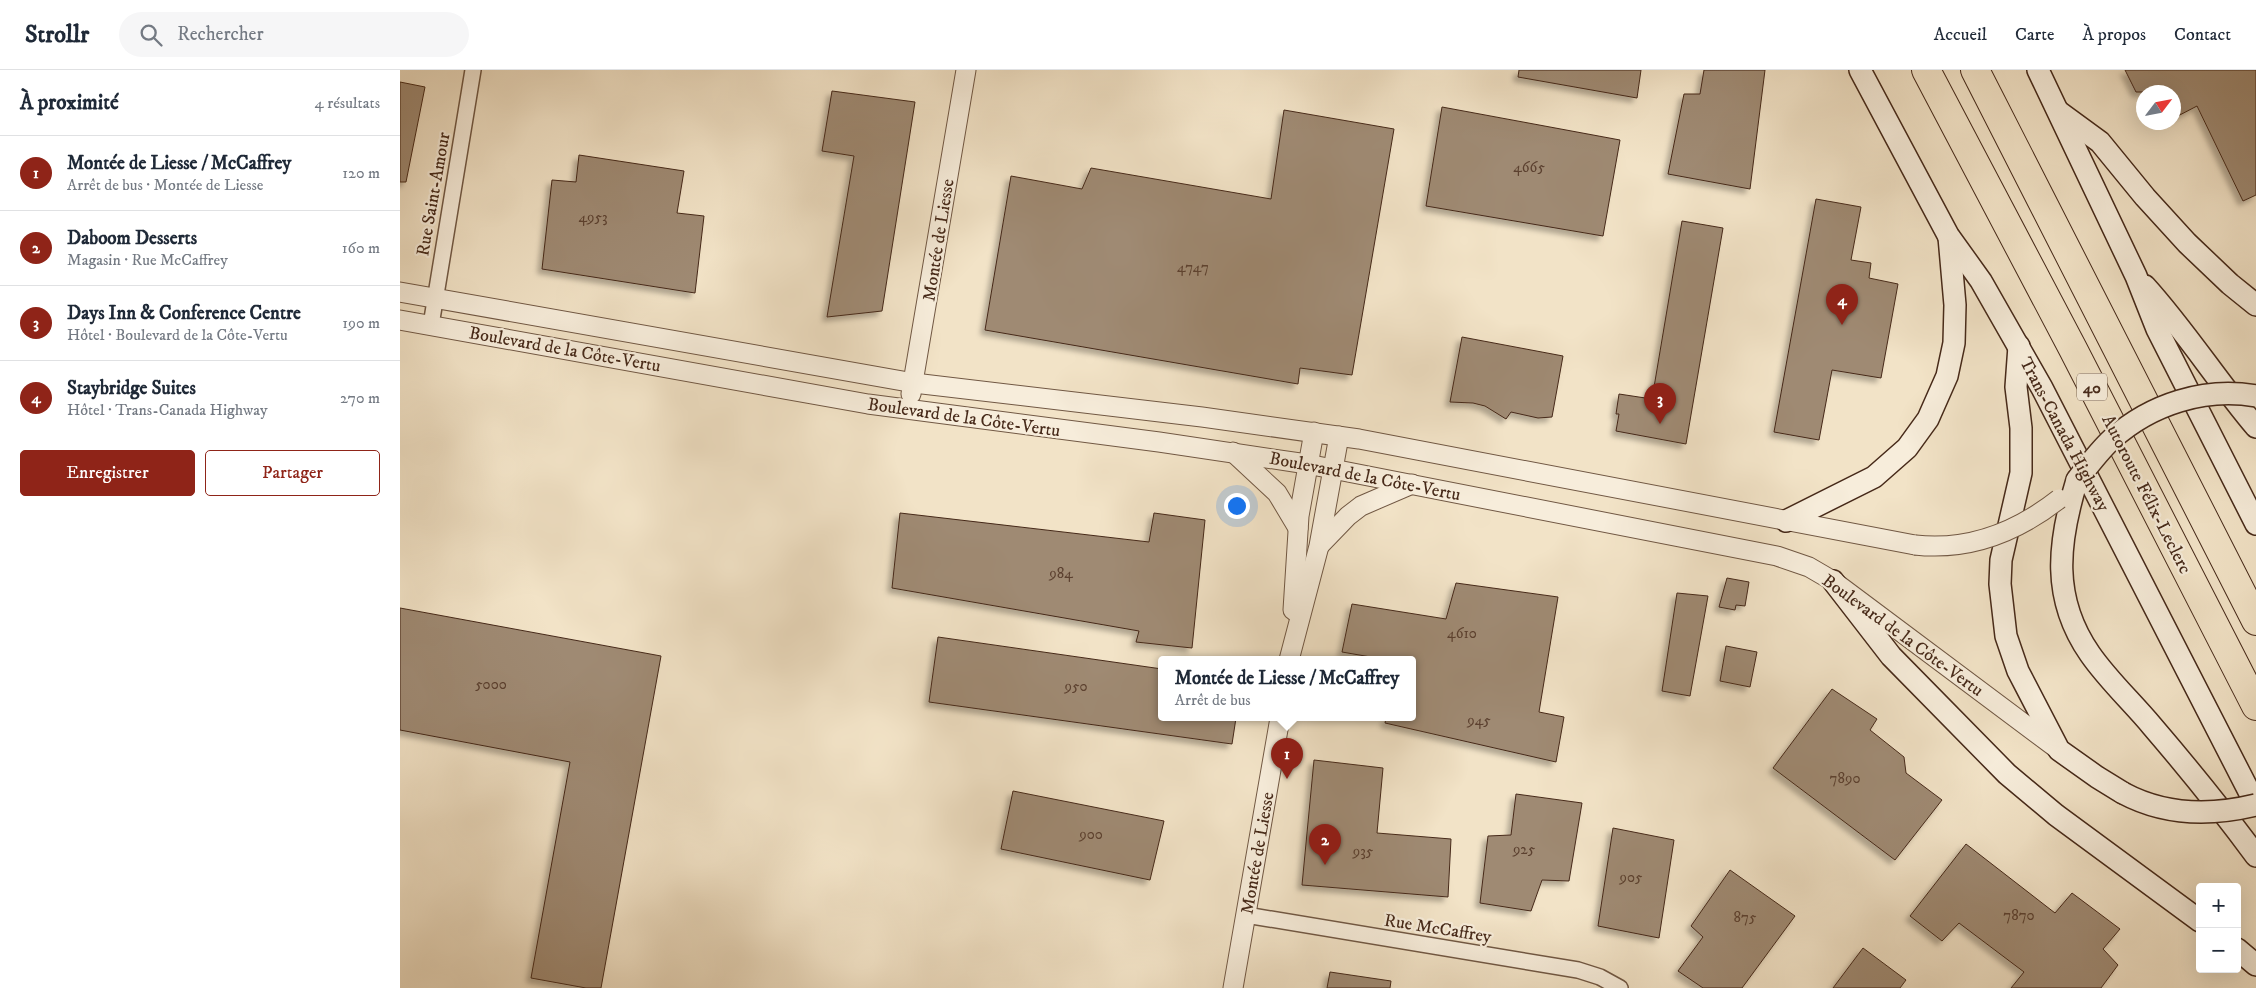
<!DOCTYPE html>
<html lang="fr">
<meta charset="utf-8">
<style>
:root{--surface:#fff;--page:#f6f6f7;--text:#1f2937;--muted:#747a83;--line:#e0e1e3;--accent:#8f2418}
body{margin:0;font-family:"IM FELL DW Pica",serif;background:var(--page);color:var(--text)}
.controls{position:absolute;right:15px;bottom:15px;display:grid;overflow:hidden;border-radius:5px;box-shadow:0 5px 20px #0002}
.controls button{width:45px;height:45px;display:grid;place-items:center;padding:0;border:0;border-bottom:1px solid var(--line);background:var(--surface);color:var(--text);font:25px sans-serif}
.compass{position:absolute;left:1736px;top:15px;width:45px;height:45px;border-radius:50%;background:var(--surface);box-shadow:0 5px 20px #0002;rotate:58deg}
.you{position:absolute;left:836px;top:435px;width:18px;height:18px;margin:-12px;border:4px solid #fff;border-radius:50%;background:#1a73e8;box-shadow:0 0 0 8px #1a73e833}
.badge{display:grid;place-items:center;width:32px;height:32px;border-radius:50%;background:var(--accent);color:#fff;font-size:16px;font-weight:700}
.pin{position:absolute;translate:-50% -41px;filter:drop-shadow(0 1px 2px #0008)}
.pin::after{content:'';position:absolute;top:26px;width:18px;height:15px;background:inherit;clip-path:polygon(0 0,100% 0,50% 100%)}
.popup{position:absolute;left:758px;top:586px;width:258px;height:65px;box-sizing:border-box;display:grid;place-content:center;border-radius:5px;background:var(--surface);filter:drop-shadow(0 1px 4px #0005);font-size:16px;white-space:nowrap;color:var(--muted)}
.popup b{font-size:19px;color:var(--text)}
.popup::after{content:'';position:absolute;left:50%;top:100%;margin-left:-10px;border:10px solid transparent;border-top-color:var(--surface)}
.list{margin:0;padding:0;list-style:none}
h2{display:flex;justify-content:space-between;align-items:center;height:65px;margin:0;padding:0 20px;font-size:21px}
h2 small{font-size:16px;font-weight:400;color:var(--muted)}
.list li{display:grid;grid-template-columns:32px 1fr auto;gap:15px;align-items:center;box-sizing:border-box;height:75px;padding:0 20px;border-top:1px solid var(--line)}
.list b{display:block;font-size:19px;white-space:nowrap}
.list p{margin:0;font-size:16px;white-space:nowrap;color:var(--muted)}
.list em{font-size:16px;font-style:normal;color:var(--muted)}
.actions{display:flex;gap:10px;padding:15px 20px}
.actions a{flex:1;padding:11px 0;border:1px solid var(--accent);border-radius:5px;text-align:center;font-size:18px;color:var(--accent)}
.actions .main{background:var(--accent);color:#fff}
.icon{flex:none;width:28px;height:28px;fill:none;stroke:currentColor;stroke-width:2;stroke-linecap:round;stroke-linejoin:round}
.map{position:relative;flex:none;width:1856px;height:918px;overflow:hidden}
header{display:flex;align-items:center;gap:30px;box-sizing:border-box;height:70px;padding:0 25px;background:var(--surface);border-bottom:1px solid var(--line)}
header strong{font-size:24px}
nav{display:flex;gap:28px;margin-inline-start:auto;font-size:18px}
.search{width:350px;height:45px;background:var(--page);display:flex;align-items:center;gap:12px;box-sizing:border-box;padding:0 18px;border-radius:28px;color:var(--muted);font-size:19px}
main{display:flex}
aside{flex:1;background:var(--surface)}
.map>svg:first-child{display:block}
.building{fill:#9f8a73;stroke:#462919;filter:url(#shadow)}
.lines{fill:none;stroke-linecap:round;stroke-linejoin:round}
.minor-casing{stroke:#715844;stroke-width:18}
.tertiary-casing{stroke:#715844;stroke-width:21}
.secondary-casing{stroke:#462919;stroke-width:24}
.motorway-casing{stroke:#462919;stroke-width:30}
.minor{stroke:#f7eddb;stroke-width:15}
.tertiary{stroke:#f7eddb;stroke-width:19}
.secondary{stroke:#f7eddb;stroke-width:21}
.motorway{stroke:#f2e3c7;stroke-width:28}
.tertiary-bridge-casing{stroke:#715844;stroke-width:21;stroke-linecap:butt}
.secondary-bridge-casing{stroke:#462919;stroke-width:24;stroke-linecap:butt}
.tertiary-bridge{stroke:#f7eddb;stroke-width:19}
.secondary-bridge{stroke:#f7eddb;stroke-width:21}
.labels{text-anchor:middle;stroke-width:4.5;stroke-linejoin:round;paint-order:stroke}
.number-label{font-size:15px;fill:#5c4130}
.shield{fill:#f7eddb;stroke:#7b6453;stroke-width:1}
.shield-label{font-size:16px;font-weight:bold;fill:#462919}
.street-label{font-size:18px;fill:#462919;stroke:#f7eddb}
</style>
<header>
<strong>Strollr</strong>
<div class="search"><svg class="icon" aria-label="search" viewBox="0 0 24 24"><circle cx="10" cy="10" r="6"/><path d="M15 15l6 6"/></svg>Rechercher</div>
<nav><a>Accueil</a><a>Carte</a><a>À propos</a><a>Contact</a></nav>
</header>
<main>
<aside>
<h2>À proximité<small>4 résultats</small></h2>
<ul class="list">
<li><span class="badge">1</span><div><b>Montée de Liesse / McCaffrey</b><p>Arrêt de bus · Montée de Liesse</p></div><em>120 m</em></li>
<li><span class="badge">2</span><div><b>Daboom Desserts</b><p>Magasin · Rue McCaffrey</p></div><em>160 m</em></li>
<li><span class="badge">3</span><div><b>Days Inn &amp; Conference Centre</b><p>Hôtel · Boulevard de la Côte-Vertu</p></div><em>190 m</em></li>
<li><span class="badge">4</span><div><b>Staybridge Suites</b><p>Hôtel · Trans-Canada Highway</p></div><em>270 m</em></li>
</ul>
<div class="actions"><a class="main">Enregistrer</a><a>Partager</a></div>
</aside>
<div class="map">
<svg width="1856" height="918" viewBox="0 0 1856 918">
<defs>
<filter id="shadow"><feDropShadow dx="-4.5" dy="4.5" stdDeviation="2.5" flood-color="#0004"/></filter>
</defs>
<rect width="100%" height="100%" fill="#f2e3c7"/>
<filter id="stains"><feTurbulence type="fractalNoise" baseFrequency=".004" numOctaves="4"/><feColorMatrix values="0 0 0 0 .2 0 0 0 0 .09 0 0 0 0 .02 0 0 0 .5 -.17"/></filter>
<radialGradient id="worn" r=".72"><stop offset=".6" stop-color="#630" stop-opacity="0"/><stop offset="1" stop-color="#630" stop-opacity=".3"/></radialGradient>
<!-- building -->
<g class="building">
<path d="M1119,0h122l-4,28 -119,-21z"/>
<path d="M1304,0h61l-15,119 -82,-15 16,-80h16z"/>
<path d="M1725,0h131v125l-13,6 -46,-95 -23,12v-26h-38z"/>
<path d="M0,12l25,5 -19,95h-6z"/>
<path d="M432,21l83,11 -33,209 -55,6 27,-161 -32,-5z"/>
<path d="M1042,37l178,33 -17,96 -177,-30z"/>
<path d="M884,40l110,19 -42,246 -52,-7 -2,16 -313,-54 26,-154 71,13 9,-21 180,31z"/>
<path d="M179,85l105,16 -7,42 27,3 -9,77 -153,-24 10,-89 24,2z"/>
<path d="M1416,129l45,8 -10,53 20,3 -2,15 29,6 -17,94 -49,-8 -13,70 -45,-8z"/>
<path d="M1282,151l41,7 -37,216 -70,-13 3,-17h-3l3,-20 33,5z"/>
<path d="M1062,267l101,19 -11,61 -14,1 -27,-6 -5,7 -21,-13 -12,-3 -23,-1z"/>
<path d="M500,443l249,29 5,-29 51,7 -13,128 -56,-6 3,-11 -247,-43z"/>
<path d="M1327,508l22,4 -4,24 -9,-1 -1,5 -16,-3z"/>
<path d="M1056,513l102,14 -19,115 25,5 -8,45 -171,-39 1,-5h26v-58h-24l-46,-8 10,-48 94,15z"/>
<path d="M1277,523l31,3 -18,100 -28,-5z"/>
<path d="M0,538l261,48 -60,332h-15l-55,-10 39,-216 -170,-32z"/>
<path d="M538,567l224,32v49h74l-4,26 -303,-42z"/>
<path d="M1326,576l31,6 -7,35 -30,-6z"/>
<path d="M1432,619l45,30 -7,11 34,27 2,16 36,27 -47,60 -122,-92z"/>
<path d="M914,690l69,8 -6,65 74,6 -3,58 -146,-12z"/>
<path d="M613,721l151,30 -14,59 -149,-31z"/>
<path d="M1116,724l66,9 -13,78 -27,-1 -11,31 -51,-8 8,-67 23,-1z"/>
<path d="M1213,758l61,12 -15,98 -61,-12z"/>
<path d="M1566,774l89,69 17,-20 48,36 -17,20 15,16 -17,23h-90l13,-16 -65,-49 -17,18 -32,-25z"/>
<path d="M1330,800l65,46 -53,72h-39l-25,-17 25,-34 -12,-11z"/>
<path d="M1463,878l43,32 -6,8h-67z"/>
<path d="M930,902l61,9 -1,7h-63z"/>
</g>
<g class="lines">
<defs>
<g id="minor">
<path d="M31,255l42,-255"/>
<path d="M846,845l332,55 22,7 20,11"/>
</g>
<g id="tertiary">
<path d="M0,222l514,91 288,34 157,22 556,106"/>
<path d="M0,250l468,84 291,38 148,22 470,92 32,11 24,14 226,169"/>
<path d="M511,324l55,-324"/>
<path d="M833,382l44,41 21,35"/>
<path d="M920,475l28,-29 13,-10 51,-22"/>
<path d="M893,540l6,-94 15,-84"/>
<path d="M889,590l30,-114 20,-110"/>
<path d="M833,918l47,-270"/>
</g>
<g id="secondary">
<path d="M1460,0l88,165 33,46 61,107 214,417"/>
<path d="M1638,0l98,206 21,53 99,195"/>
<path d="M1659,42l41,30 45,55 42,46 43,41 26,21"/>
<path d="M1745,216c40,44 72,95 111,141"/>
<path d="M1619,276l-3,41 5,41v45l-20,87 -1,24 6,52 12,35 41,79 38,27 26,16"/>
<path d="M1677,410c-19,62 -26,118 13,174 18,26 42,48 62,72 36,42 71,85 104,130"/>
<path d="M1386,451l88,-44 33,-29 21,-29 19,-43 7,-33 1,-38 -6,-68"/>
<path d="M1433,511l58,75 116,118 49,41 144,106"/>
<path d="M1837,879l19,16"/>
</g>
<g id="motorway">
<path d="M1526,0l147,279 183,357"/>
<path d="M1575,0l281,551"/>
</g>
</defs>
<!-- minor casing -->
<use href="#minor" class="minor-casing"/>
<!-- tertiary casing -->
<use href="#tertiary" class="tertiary-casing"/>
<!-- secondary casing -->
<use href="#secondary" class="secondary-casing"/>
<!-- motorway casing -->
<use href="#motorway" class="motorway-casing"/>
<!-- minor -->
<use href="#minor" class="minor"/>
<!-- tertiary -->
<use href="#tertiary" class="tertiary"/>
<!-- secondary -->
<use href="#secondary" class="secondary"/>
<!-- motorway -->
<use href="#motorway" class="motorway"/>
<defs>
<path id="tertiary-bridge" d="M1515,475c54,6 102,-13 144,-46"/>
<g id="secondary-bridge">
<path d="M1677,410c11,-14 22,-29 35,-41 39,-35 93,-52 144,-43"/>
<path d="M1723,723c41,22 88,23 133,12"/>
</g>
</defs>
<!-- tertiary-bridge casing -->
<use href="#tertiary-bridge" class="tertiary-bridge-casing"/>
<!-- secondary-bridge casing -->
<use href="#secondary-bridge" class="secondary-bridge-casing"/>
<!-- tertiary-bridge -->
<use href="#tertiary-bridge" class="tertiary-bridge"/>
<!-- secondary-bridge -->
<use href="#secondary-bridge" class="secondary-bridge"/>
</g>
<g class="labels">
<!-- number labels -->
<g class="number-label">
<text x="1129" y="102">4665</text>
<text x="193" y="152">4953</text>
<text x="793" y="202">4747</text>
<text x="661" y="508">984</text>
<text x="1062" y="568">4610</text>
<text x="91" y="619">5000</text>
<text x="676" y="621">950</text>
<text x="1079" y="655">945</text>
<text x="1445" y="713">7890</text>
<text x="691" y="769">900</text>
<text x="1124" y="784">925</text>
<text x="963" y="786">935</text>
<text x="1231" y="812">905</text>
<text x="1619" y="850">7870</text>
<text x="1345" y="852">875</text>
</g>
<!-- shield labels -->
<rect class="shield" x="1677" y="303.5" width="30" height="27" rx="4"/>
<g class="shield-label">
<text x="1692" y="323">40</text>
</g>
<!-- street labels -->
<g class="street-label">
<text transform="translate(33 124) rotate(-80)" y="6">Rue Saint-Amour</text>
<text transform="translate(538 170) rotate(-81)" y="6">Montée de Liesse</text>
<text transform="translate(165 279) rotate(10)" y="6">Boulevard de la Côte-Vertu</text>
<text transform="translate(564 347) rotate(8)" y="6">Boulevard de la Côte-Vertu</text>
<text transform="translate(1665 364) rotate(62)" y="6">Trans-Canada Highway</text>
<text transform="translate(965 406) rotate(11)" y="6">Boulevard de la Côte-Vertu</text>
<text transform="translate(1747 424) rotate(63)" y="6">Autoroute Félix-Leclerc</text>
<text transform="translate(1503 565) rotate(36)" y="6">Boulevard de la Côte-Vertu</text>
<text transform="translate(857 783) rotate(-80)" y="6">Montée de Liesse</text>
<text transform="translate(1038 858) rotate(9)" y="6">Rue McCaffrey</text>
</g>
</g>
<rect width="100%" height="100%" filter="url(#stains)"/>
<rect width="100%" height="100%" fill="url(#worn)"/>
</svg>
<div class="controls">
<button>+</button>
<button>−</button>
</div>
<svg class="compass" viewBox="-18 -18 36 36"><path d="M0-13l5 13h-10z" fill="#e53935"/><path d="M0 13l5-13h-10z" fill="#747a83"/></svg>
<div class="you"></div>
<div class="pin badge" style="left:887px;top:709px">1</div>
<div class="popup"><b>Montée de Liesse / McCaffrey</b>Arrêt de bus</div>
<div class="pin badge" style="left:925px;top:795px">2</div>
<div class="pin badge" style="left:1260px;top:354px">3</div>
<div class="pin badge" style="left:1442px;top:255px">4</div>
</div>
</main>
